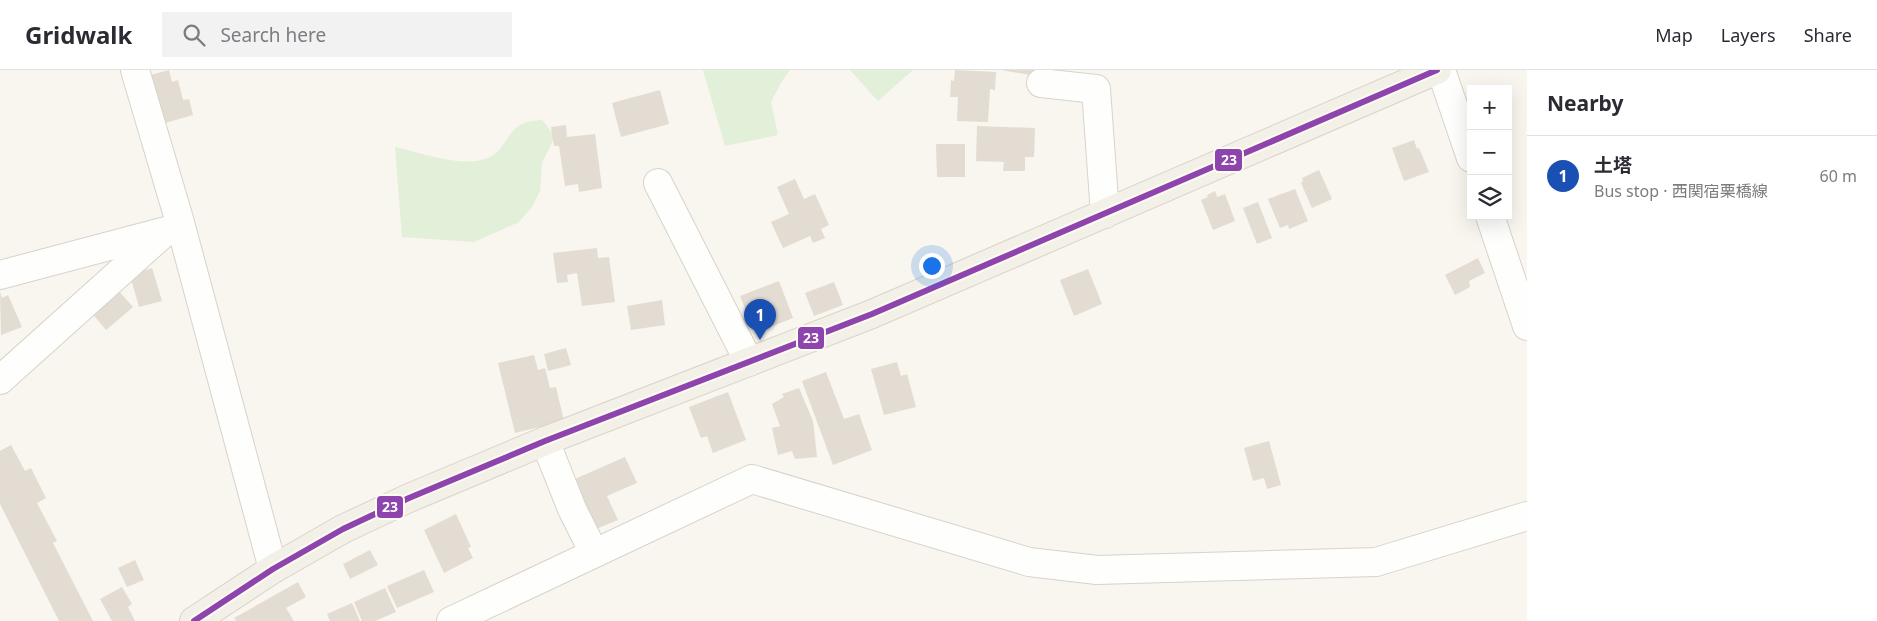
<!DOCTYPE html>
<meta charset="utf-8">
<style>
:root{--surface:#fff;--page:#f2f2f3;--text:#2b2b33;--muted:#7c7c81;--line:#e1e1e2;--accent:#ea580c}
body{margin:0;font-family:"Noto Sans","Noto Sans JP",sans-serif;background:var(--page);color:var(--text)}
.controls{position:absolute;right:15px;top:15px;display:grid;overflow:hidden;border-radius:0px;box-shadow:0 5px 20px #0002}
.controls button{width:45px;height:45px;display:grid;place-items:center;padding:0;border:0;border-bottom:1px solid var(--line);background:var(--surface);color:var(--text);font:25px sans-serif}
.you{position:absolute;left:931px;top:195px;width:18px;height:18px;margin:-12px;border:4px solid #fff;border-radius:50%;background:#1a73e8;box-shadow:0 0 0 8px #1a73e833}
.badge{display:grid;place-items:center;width:32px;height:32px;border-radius:50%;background:var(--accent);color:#fff;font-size:16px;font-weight:700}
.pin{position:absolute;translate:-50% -41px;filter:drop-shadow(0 1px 2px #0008)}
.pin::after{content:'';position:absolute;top:26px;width:18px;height:15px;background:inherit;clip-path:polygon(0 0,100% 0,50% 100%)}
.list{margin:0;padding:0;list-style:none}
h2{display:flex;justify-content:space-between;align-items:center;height:65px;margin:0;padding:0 20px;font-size:21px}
h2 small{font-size:16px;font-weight:400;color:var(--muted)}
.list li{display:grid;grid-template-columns:32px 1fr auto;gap:15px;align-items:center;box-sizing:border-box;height:80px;padding:0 20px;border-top:1px solid var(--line)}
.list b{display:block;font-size:19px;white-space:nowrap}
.list p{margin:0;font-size:16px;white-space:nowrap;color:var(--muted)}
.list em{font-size:16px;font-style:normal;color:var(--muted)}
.icon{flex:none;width:28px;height:28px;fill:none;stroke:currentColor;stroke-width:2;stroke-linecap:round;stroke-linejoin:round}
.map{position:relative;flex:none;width:1527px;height:551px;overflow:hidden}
header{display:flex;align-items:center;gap:30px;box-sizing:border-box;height:70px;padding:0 25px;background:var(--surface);border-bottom:1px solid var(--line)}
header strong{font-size:24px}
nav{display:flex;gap:28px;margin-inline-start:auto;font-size:18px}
.search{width:350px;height:45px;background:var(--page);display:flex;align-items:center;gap:12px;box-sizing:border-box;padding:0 18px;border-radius:0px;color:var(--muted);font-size:19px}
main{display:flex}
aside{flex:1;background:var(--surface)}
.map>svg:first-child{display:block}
.green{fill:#e2efd9}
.building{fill:#e3dcd3}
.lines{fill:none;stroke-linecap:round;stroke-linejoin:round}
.minor-casing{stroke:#d7d3cc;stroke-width:30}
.major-casing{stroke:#d9d3cb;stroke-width:30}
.minor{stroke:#fefefc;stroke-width:28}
.major{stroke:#f2f0e7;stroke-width:28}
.bus-1-casing{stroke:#fefbf1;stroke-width:10}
.bus-1{stroke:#8e44ad;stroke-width:6}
.line-badge{stroke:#fefbf1;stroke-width:2}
.badge-label{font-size:14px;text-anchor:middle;font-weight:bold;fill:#fff}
</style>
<header>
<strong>Gridwalk</strong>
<div class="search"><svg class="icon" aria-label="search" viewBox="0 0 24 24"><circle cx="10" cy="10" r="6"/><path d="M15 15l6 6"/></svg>Search here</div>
<nav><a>Map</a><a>Layers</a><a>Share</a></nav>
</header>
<main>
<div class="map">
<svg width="1527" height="551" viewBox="0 0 1527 551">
<rect width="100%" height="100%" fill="#f8f6ee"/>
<!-- green -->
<g class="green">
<path d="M703,0h87l-8,11 -11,21 7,33 -53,11z"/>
<path d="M850,0h63l-35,31z"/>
<path d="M542,50l13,16 -13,27 -2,28 -8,16 -13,15 -45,20 -72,-5 -7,-90c28,6 75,25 100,7 4,-3 7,-8 10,-12 12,-18 16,-20 37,-22z"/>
</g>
<!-- building -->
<g class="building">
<path d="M169,0l3,12 6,-2 5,20 6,-1 4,16 -31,9 -12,-49z"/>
<path d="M955,0l41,2 -1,18 -5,-1 -2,33 -31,-1 1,-24h-8l1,-17 3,1z"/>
<path d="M1001,0h36l-1,6z"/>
<path d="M660,20l9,34 -48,13 -9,-34z"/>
<path d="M566,55l1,12 28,-3 7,54 -23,4 -1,-8 -13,2 -6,-40h-5l-3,-19z"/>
<path d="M977,56l58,2 -1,29h-9v14h-22l1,-9 -28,-1z"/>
<path d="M1414,70l3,9 2,-1 10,24 -25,9 -12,-33z"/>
<path d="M936,74h29v33h-28z"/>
<path d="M1319,100l13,29 -20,9 -11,-25 2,-2 -1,-3z"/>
<path d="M795,109l9,20 11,-5 14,31 -8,4 4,9 -12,5 -3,-7 -27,12 -12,-26 18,-8 -12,-27z"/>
<path d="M1295,119l13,32 -19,8 -1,-4 -8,3 -12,-29z"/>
<path d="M1215,121l2,6 8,-3 10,27 -22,9 -12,-30 7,-3 -1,-2z"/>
<path d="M1258,132l14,36 -15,6 -14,-36z"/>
<path d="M597,178l1,10 11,-1 6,45 -33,4 -5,-33 -10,2 1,7 -11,1 -4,-30z"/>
<path d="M1478,188l7,15 -16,8 1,6 -15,8 -10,-20z"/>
<path d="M152,198l10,33 -23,6 -9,-32z"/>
<path d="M1088,199l14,35 -28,12 -14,-36z"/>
<path d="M779,211l14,37 -38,15 -15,-37z"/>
<path d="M834,212l9,23 -29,11 -9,-23z"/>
<path d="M117,219l16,18 -27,23 -15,-18z"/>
<path d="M0,222l2,6 6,-3 14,32 -21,8z"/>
<path d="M662,230l3,25 -34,5 -4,-24z"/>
<path d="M566,278l5,17 -23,6 -4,-17z"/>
<path d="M534,285l4,15 7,-2 5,20 6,-1 8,34 -49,12 -17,-70z"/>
<path d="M897,292l4,14 6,-2 9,33 -32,8 -13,-46z"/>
<path d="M826,302l18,47 15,-5 13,36 -39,15 -31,-84z"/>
<path d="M799,318l14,33 4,36 -22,2 -3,-8 -14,4 -6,-27 8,-2 -8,-22 12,-7 -2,-3z"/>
<path d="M728,322l18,48 -33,13 -6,-17 -6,2 -12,-31z"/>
<path d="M1269,371l12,44 -14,4 -3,-11 -11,3 -9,-33z"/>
<path d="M11,375l14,26 6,-3 15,30 -9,5 20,38 -4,2 40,78h-34l-59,-117v-53z"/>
<path d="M625,387l12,26 -30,13 11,24 -29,12 -21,-50z"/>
<path d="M456,444l15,33 -3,1 5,10 -29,15 -20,-43z"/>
<path d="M370,480l8,15 -28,14 -7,-15z"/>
<path d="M135,490l9,20 -17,7 -9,-19z"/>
<path d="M424,500l10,22 -37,16 -10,-22z"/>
<path d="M298,512l8,15 -20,11 8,13h-58l-2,-3z"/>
<path d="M122,517l10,17 -4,3 7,14h-23l-12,-22z"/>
<path d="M385,518l11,24 -21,9h-13l-8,-19z"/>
<path d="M352,533l8,18h-30l-3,-7z"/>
</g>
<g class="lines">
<defs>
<g id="minor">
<path d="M135,0l44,149 94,350"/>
<path d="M1441,0l30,88"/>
<path d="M1041,13l55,6 9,125"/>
<path d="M658,113l91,179"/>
<path d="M1490,146l37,110"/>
<path d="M0,205l162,-43"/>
<path d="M0,310l166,-149"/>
<path d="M545,371l27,68 22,44"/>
<path d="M451,551l301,-142 277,83 68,8 279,-8 151,-46"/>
</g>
<path id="major" d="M194,551l79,-52 70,-40 66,-31 136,-57 327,-127 565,-244"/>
</defs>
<!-- minor casing -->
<use href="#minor" class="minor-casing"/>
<!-- major casing -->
<use href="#major" class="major-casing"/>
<!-- minor -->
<use href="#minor" class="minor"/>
<!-- major -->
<use href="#major" class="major"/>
<defs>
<path id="bus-1" d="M194,551l79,-52 70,-40 66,-31 136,-57 327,-127 565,-244"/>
</defs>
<!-- bus-1 casing -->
<use href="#bus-1" class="bus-1-casing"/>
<!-- bus-1 -->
<use href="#bus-1" class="bus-1"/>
</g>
<g class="line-badge">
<rect x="1214" y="78" width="29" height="24" rx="5" fill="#8e44ad"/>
<rect x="797" y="256" width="28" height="24" rx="5" fill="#8e44ad"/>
<rect x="376" y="425" width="28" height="24" rx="5" fill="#8e44ad"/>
</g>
<g class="badge-label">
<text x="1229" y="95">23</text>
<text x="811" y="273">23</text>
<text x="390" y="442">23</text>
</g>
</svg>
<div class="controls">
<button>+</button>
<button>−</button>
<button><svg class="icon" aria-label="layers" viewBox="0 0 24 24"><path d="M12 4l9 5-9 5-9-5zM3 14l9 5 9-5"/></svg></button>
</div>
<div class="you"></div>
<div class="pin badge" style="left:760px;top:270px;background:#1a4fb4">1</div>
</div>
<aside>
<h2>Nearby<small></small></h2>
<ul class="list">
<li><span class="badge" style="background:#1a4fb4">1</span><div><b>土塔</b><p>Bus stop · 西関宿栗橋線</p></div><em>60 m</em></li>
</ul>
</aside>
</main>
